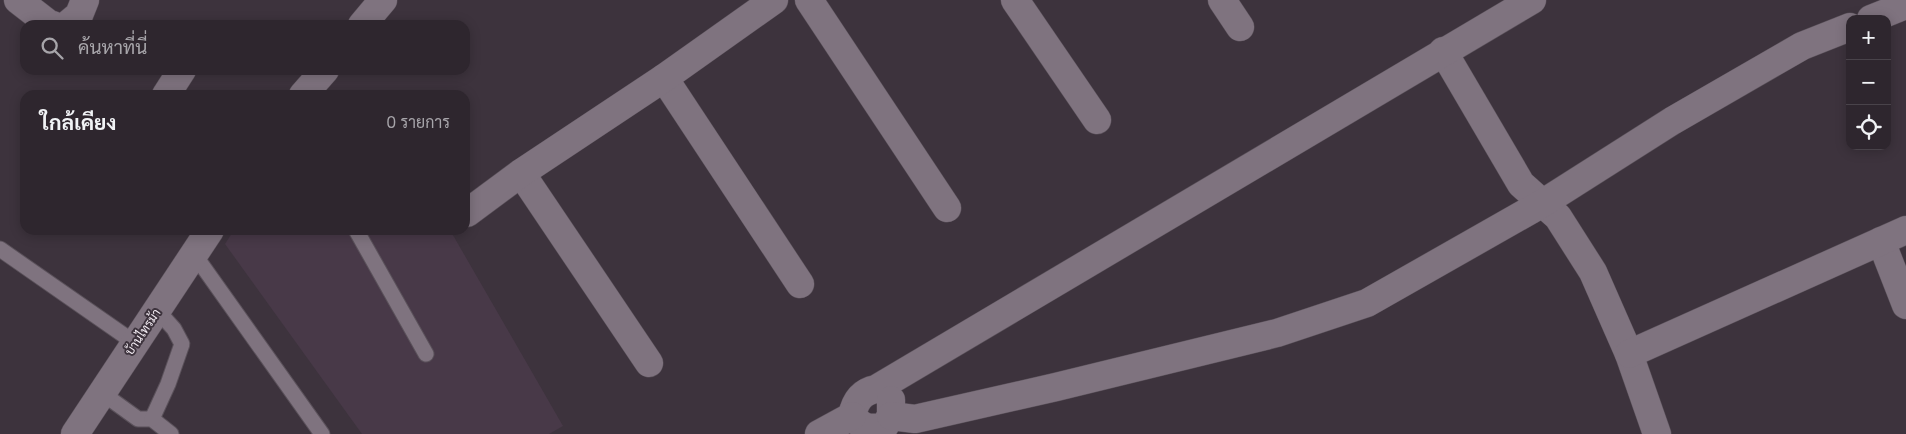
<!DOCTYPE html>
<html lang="th">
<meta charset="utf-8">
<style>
:root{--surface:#2e262e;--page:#362e36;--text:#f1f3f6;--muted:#a7a5aa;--line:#49434a}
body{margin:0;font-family:Poppins,Sarabun,sans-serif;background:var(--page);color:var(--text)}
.controls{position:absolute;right:15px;top:15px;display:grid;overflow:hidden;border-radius:10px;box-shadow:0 2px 12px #0003}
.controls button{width:45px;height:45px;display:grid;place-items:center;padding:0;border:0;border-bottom:1px solid var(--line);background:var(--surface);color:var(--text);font:25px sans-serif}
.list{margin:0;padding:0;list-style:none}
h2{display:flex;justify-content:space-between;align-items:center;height:65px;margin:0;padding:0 20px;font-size:21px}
h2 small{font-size:16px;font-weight:400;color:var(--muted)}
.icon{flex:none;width:28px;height:28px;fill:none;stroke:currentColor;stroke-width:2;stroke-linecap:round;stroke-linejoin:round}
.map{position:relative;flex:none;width:1906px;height:434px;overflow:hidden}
.search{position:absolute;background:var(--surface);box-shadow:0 2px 12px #0003;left:20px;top:20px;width:450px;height:55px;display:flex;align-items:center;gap:12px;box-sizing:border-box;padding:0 18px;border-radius:15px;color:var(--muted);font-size:19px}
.panel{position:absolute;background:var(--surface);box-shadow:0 2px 12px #0003;left:20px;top:90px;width:450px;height:145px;border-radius:15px}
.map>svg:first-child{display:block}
.built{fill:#483948}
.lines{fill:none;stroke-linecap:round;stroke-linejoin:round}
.service-casing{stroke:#5a515a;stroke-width:17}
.minor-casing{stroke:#5a515a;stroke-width:29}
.tertiary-casing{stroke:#5a515a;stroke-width:29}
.service{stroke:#7f737f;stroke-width:15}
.minor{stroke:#7f737f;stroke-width:28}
.tertiary{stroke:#7f737f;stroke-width:28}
.labels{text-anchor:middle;stroke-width:4;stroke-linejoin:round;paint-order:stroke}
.street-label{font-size:12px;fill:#f5eef5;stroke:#3d333d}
</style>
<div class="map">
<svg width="1906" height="434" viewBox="0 0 1906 434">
<rect width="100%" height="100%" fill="#3d333d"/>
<!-- built -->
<path class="built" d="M234,230h216l113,196 -14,8h-187l-137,-190z"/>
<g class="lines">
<defs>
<g id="service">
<path d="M356,230l70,124"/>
<path d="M0,249l135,94"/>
<path d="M194,254l128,180"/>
<path d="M102,393l36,26h14l19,15"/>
<path d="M152,419l16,-35 14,-40 -8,-15 -17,-19"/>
</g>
<g id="minor">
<path d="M18,0l31,24 4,1"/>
<path d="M809,0l138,208"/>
<path d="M1015,0l82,120"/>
<path d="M1222,0l18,27"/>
<path d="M1871,19l35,-14"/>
<path d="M67,25l12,-10 6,-15"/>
<path d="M1443,51l78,133 37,33 35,55 36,82 28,80"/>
<path d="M664,78l136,206"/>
<path d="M166,95l16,-25"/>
<path d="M521,173l128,190"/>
<path d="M467,213l54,-40 143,-95 110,-78"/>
<path d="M1881,241l25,64"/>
<path d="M1629,354l277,-124"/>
<path d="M852,416c3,-15 9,-24 24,-27l656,-389"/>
<path d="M852,416c11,12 15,13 32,11l7,-11v-16"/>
<path d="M891,416l24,3 141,-32 221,-54 90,-30 176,-100 129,-82 130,-75 48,-19"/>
<path d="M819,434l33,-18"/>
</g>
<g id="tertiary">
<path d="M362,25l21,-25"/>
<path d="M303,95l22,-25"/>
<path d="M75,434l135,-204"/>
</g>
</defs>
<!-- service casing -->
<use href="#service" class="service-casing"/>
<!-- minor casing -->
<use href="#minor" class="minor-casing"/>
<!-- tertiary casing -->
<use href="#tertiary" class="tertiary-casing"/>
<!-- service -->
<use href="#service" class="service"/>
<!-- minor -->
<use href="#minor" class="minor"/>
<!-- tertiary -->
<use href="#tertiary" class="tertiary"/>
</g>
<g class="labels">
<!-- street labels -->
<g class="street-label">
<text transform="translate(143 332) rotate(-56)" y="4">บ้านไทรม้า</text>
</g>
</g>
</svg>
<div class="controls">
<button>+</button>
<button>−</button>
<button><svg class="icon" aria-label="locate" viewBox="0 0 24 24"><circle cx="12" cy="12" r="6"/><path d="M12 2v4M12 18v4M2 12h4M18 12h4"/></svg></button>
</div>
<div class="search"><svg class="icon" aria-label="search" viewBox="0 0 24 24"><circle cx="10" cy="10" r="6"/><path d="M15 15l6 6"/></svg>ค้นหาที่นี่</div>
<section class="panel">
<h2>ใกล้เคียง<small>0 รายการ</small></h2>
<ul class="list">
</ul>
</section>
</div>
